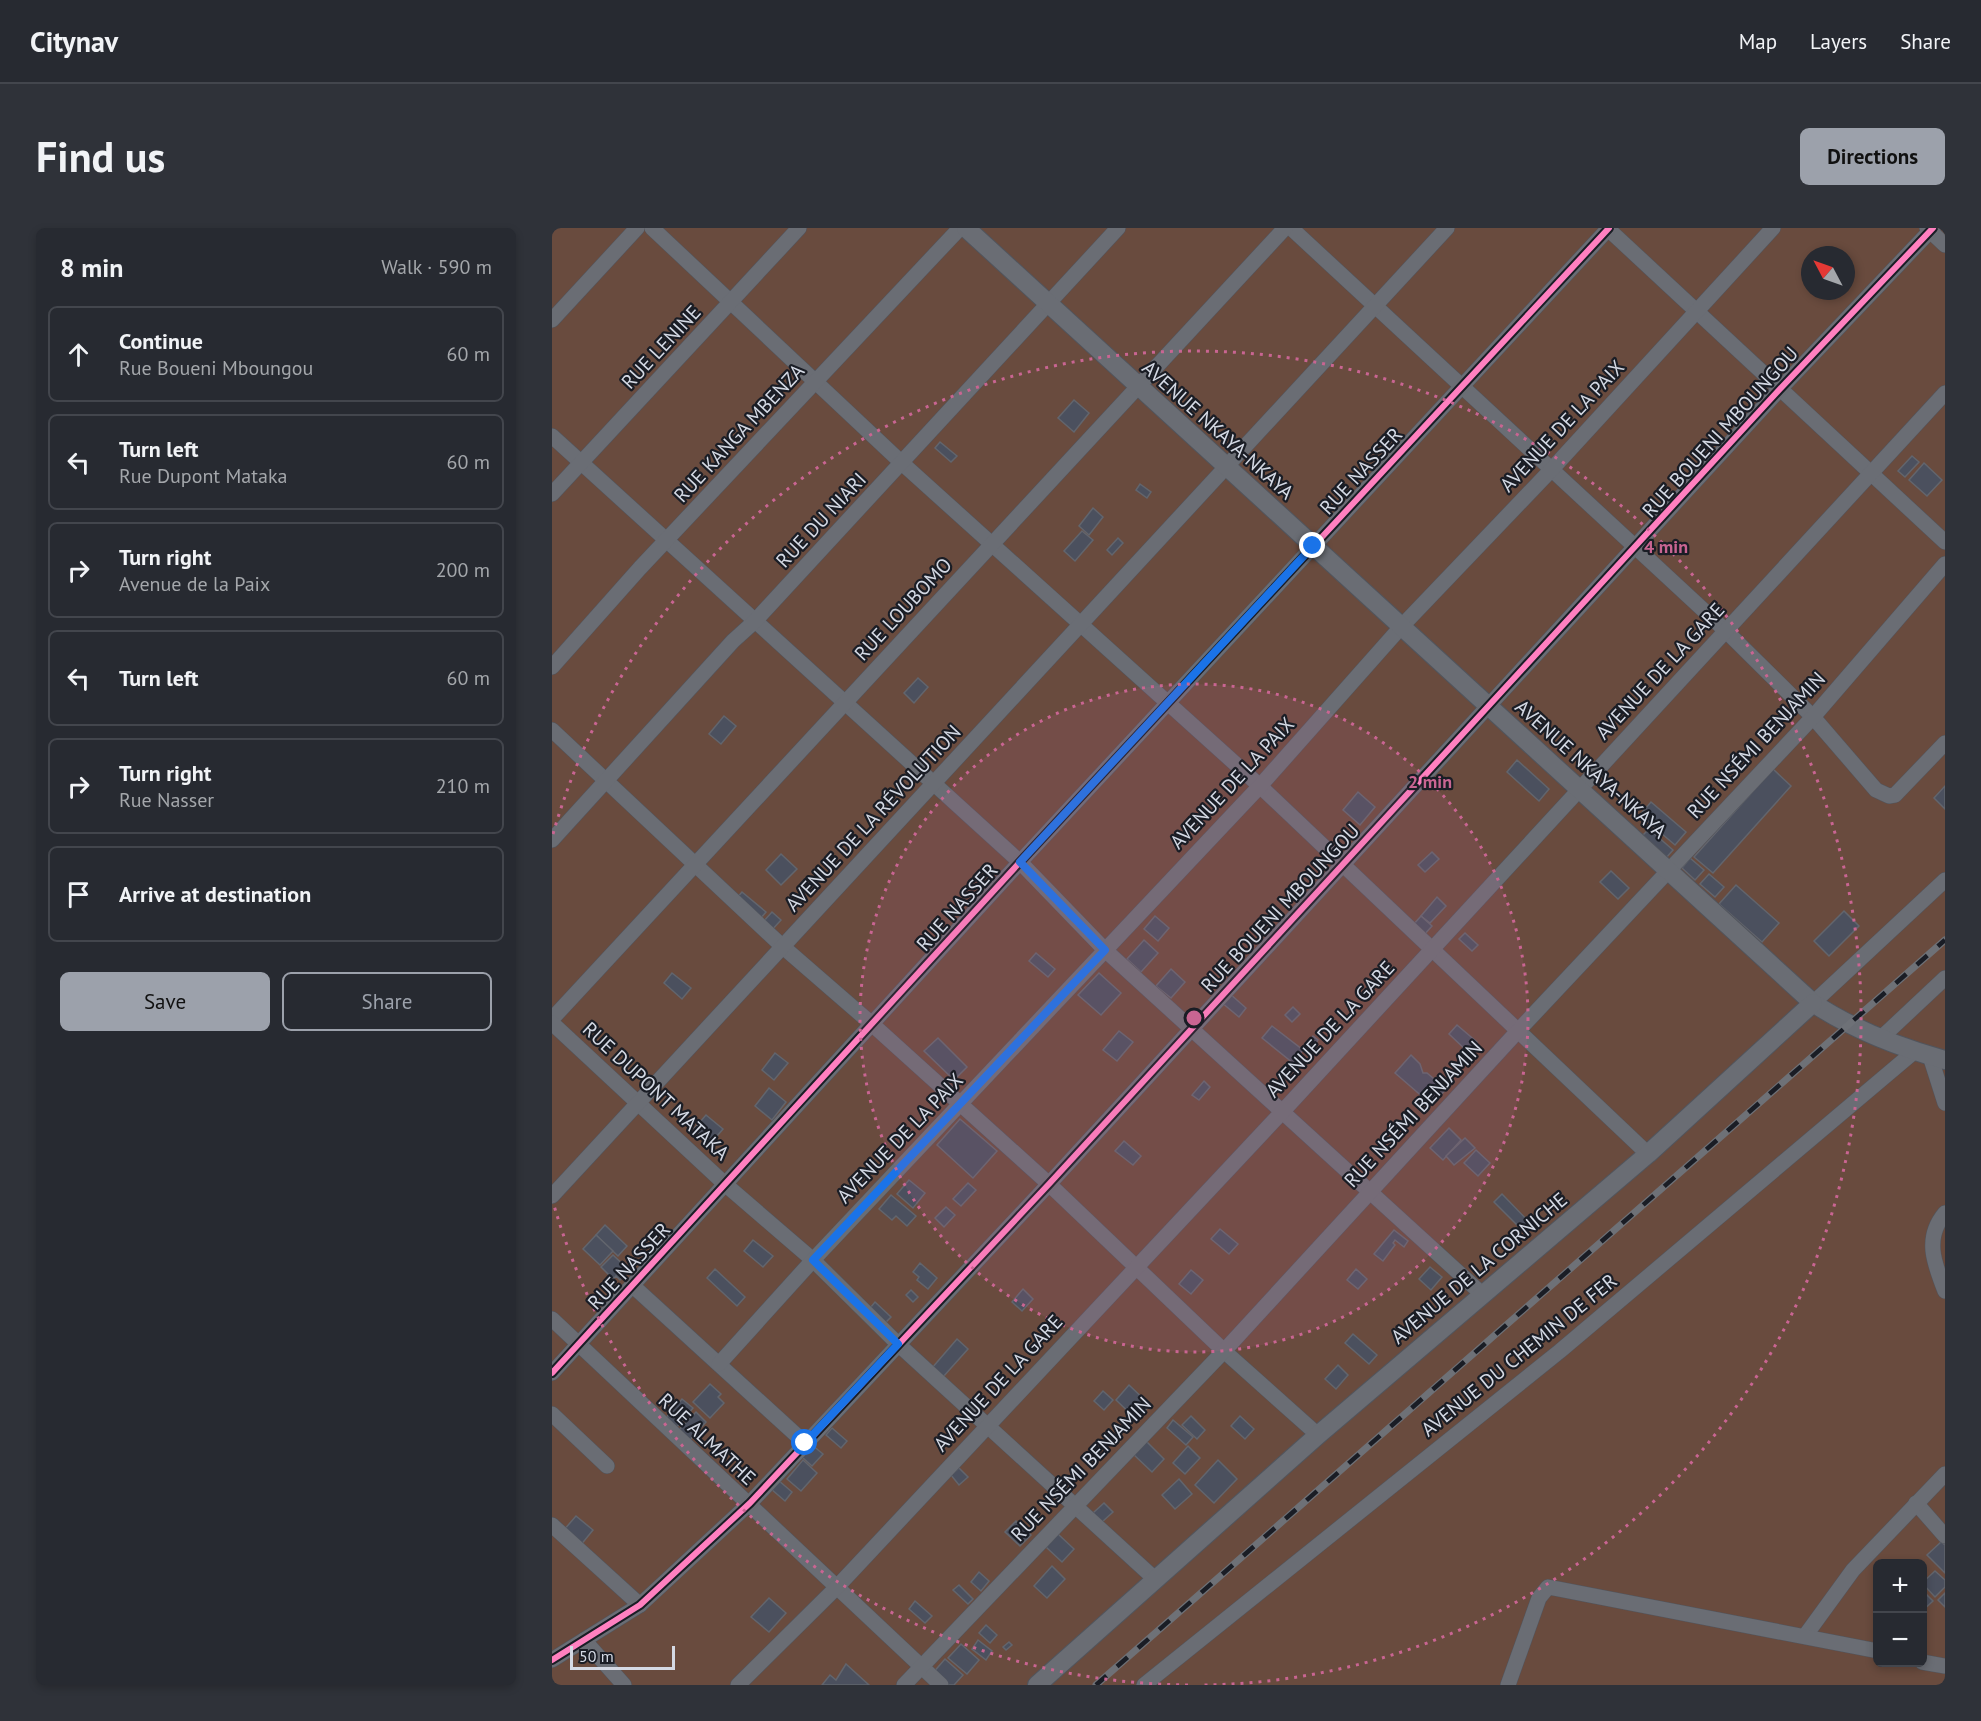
<!DOCTYPE html>
<meta charset="utf-8">
<style>
:root{--surface:#272a31;--page:#2f3239;--text:#f1f3f6;--muted:#a4a7ab;--line:#43464d;--accent:#9ca1ab}
body{margin:0;font-family:"PT Sans",sans-serif;background:var(--page);color:var(--text)}
.controls{position:absolute;right:18px;bottom:18px;display:grid;overflow:hidden;border-radius:9px;box-shadow:0 3px 9px #0003}
.controls button{width:54px;height:54px;display:grid;place-items:center;padding:0;border:0;border-bottom:2px solid var(--line);background:var(--surface);color:var(--text);font:30px sans-serif}
.compass{position:absolute;left:1249px;top:18px;width:54px;height:54px;border-radius:50%;background:var(--surface);box-shadow:0 3px 9px #0003;rotate:311deg}
.scale{position:absolute;left:18px;bottom:15px;width:105px;box-sizing:border-box;padding-left:6px;border:3px solid #d4d9e4;border-top:0;font-size:16px;line-height:21px;white-space:nowrap;color:#d4d9e4;-webkit-text-stroke:4px #1a1d25;paint-order:stroke}
.stop{position:absolute;width:18px;height:18px;margin:-14px;border:4px solid #1a73e8;border-radius:50%;background:#fff}
.stop.end{background:#1a73e8;border-color:#fff;box-shadow:0 2px 6px #0008}
.list{margin:0;padding:0;list-style:none}
h2{display:flex;justify-content:space-between;align-items:center;height:78px;margin:0;padding:0 24px;font-size:26px}
h2 small{font-size:20px;font-weight:400;color:var(--muted)}
.list li{display:grid;grid-template-columns:39px 1fr auto;gap:18px;align-items:center;box-sizing:border-box;height:96px;margin:0 12px 12px;padding:0 12px;border:2px solid var(--line);border-radius:9px}
.list b{display:block;font-size:22px;white-space:nowrap}
.list p{margin:0;font-size:20px;white-space:nowrap;color:var(--muted)}
.list em{font-size:20px;font-style:normal;color:var(--muted)}
.actions{display:flex;gap:12px;padding:18px 24px}
.actions a{flex:1;padding:14px 0;border:2px solid var(--accent);border-radius:9px;text-align:center;font-size:21px;color:var(--accent)}
.actions .main{background:var(--accent);color:#111}
.icon{flex:none;width:33px;height:33px;fill:none;stroke:currentColor;stroke-width:2;stroke-linecap:round;stroke-linejoin:round}
.map{position:relative;flex:none;width:1393px;height:1457px;overflow:hidden;border-radius:9px}
header{display:flex;align-items:center;gap:36px;box-sizing:border-box;height:84px;padding:0 30px;background:var(--surface);border-bottom:2px solid var(--line)}
header strong{font-size:28px}
nav{display:flex;gap:33px;margin-inline-start:auto;font-size:21px}
.intro{display:flex;align-items:center;justify-content:space-between;box-sizing:border-box;height:144px;padding:0 36px}
h1{margin:0;font-size:42px}
.button{padding:15px 27px;border-radius:9px;background:var(--accent);color:#111;font-size:21px;font-weight:700}
main{display:flex;gap:36px;padding:0 36px}
aside{flex:1;background:var(--surface);border-radius:9px;box-shadow:0 3px 9px #0003}
.map>svg:first-child{display:block}
.green{fill:#694b3e;fill-rule:evenodd}
.building{fill:#4b505e;stroke:#62656d;stroke-width:1.5}
.lines{fill:none;stroke-linecap:round;stroke-linejoin:round}
.minor-casing{stroke:#51555d;stroke-width:16}
.tertiary-casing{stroke:#51555d;stroke-width:20}
.minor{stroke:#6a6d74;stroke-width:15}
.tertiary{stroke:#6a6d74;stroke-width:18}
.rail-casing{stroke:#6e7177;stroke-width:7}
.rail{stroke:#1a1d25;stroke-width:4.5;stroke-dasharray:14;stroke-linecap:butt}
.cycleway-casing{stroke:#1a1d25;stroke-width:10}
.cycleway{stroke:#ff80c0;stroke-width:6}
.route{stroke:#1a73e8;stroke-width:8}
.ring{fill:none;stroke:#c96592;stroke-width:3;stroke-dasharray:3 6}
.labels{text-anchor:middle;stroke-width:4.5;stroke-linejoin:round;paint-order:stroke}
.street-label{font-size:20px;fill:#d4d9e4;stroke:#1a1d25}
.centre{fill:#c96592;stroke:#1a1d25;stroke-width:3}
.ring-label{font-size:18px;text-anchor:middle;font-weight:bold;fill:#c96592;stroke:#1a1d25;stroke-width:4.5;stroke-linejoin:round;paint-order:stroke}
</style>
<header>
<strong>Citynav</strong>
<nav><a>Map</a><a>Layers</a><a>Share</a></nav>
</header>
<div class="intro"><h1>Find us</h1><a class="button">Directions</a></div>
<main>
<aside>
<h2>8 min<small>Walk · 590 m</small></h2>
<ul class="list">
<li><svg class="icon" aria-label="ahead" viewBox="0 0 24 24"><path d="M12 20V5M6 11l6-6 6 6"/></svg><div><b>Continue</b><p>Rue Boueni Mboungou</p></div><em>60 m</em></li>
<li><svg class="icon" aria-label="left" viewBox="0 0 24 24"><path d="M17 20v-9H6M10 6l-5 5 5 5"/></svg><div><b>Turn left</b><p>Rue Dupont Mataka</p></div><em>60 m</em></li>
<li><svg class="icon" aria-label="right" viewBox="0 0 24 24"><path d="M7 20v-9h11M14 6l5 5-5 5"/></svg><div><b>Turn right</b><p>Avenue de la Paix</p></div><em>200 m</em></li>
<li><svg class="icon" aria-label="left" viewBox="0 0 24 24"><path d="M17 20v-9H6M10 6l-5 5 5 5"/></svg><div><b>Turn left</b></div><em>60 m</em></li>
<li><svg class="icon" aria-label="right" viewBox="0 0 24 24"><path d="M7 20v-9h11M14 6l5 5-5 5"/></svg><div><b>Turn right</b><p>Rue Nasser</p></div><em>210 m</em></li>
<li><svg class="icon" aria-label="arrive" viewBox="0 0 24 24"><path d="M6 21V4h12l-3 4 3 4H6"/></svg><div><b>Arrive at destination</b></div></li>
</ul>
<div class="actions"><a class="main">Save</a><a>Share</a></div>
</aside>
<div class="map">
<svg width="1393" height="1457" viewBox="0 0 1393 1457">
<rect width="100%" height="100%" fill="#343841"/>
<!-- green -->
<path class="green" d="M0,0h1393v1457h-1393zM1258,27h36v36h-36zM1326,1336h44v98h-44z"/>
<!-- building -->
<g class="building">
<path d="M522,172l15,13 -15,19 -16,-14z"/>
<path d="M388,214l17,14 -6,6 -16,-14z"/>
<path d="M1360,228l7,6 -14,15 -7,-6z"/>
<path d="M1372,235l18,17 -15,16 -18,-16z"/>
<path d="M588,256l11,8 -4,6 -11,-8z"/>
<path d="M541,280l10,9 -14,18 -10,-9z"/>
<path d="M530,303l11,9 -18,21 -11,-10z"/>
<path d="M566,310l5,5 -11,12 -5,-5z"/>
<path d="M366,450l10,9 -14,16 -10,-10z"/>
<path d="M172,488l12,10 -15,18 -12,-10z"/>
<path d="M965,532l32,29 -10,12 -32,-29z"/>
<path d="M1221,541l18,17 -78,87 -19,-16z"/>
<path d="M1393,558v23l-11,-11z"/>
<path d="M806,564l17,15 -15,18 -17,-15z"/>
<path d="M1099,574l35,30 -11,13 -35,-30z"/>
<path d="M1097,601l24,21 -7,8 -24,-22z"/>
<path d="M880,624l7,7 -14,13 -7,-7z"/>
<path d="M229,626l16,15 -16,16 -15,-15z"/>
<path d="M1138,630l14,12 -9,10 -13,-12z"/>
<path d="M1059,643l18,17 -11,11 -18,-17z"/>
<path d="M1157,646l15,13 -9,10 -15,-13z"/>
<path d="M1184,657l43,38 -17,19 -43,-38z"/>
<path d="M190,664l24,20 -7,8 -24,-20z"/>
<path d="M885,669l9,9 -16,17 -9,-7z"/>
<path d="M1292,683l15,15 -30,30 -15,-15z"/>
<path d="M220,684l9,8 -10,11 -9,-8z"/>
<path d="M603,688l14,12 -11,13 -14,-12z"/>
<path d="M869,688l11,10 -8,9 -11,-10z"/>
<path d="M913,705l13,12 -6,6 -13,-12z"/>
<path d="M592,712l14,13 -17,19 -14,-13z"/>
<path d="M484,725l19,16 -7,8 -19,-16z"/>
<path d="M619,741l14,13 -14,16 -15,-12z"/>
<path d="M120,745l19,15 -9,11 -18,-16z"/>
<path d="M547,745l22,20 -20,22 -23,-20z"/>
<path d="M677,765l17,15 -7,9 -18,-15z"/>
<path d="M741,779l7,7 -8,8 -7,-7z"/>
<path d="M905,797l20,17 -9,10 -19,-18z"/>
<path d="M720,798l31,24 -10,13 -31,-25z"/>
<path d="M567,803l14,11 -16,19 -14,-11z"/>
<path d="M761,808l5,4 -6,9 -6,-5z"/>
<path d="M386,810l29,29 -13,13 -30,-29z"/>
<path d="M223,825l13,10 -14,17 -12,-10z"/>
<path d="M859,827l9,9 3,9h4l19,16 -14,16 -37,-32z"/>
<path d="M652,853l6,6 -11,13 -7,-5z"/>
<path d="M217,860l17,14 -14,18 -17,-14z"/>
<path d="M154,887l17,14 -12,14 -17,-14z"/>
<path d="M408,891l37,32 -24,27 -36,-33z"/>
<path d="M897,900l12,12 -18,20 -13,-12z"/>
<path d="M913,910l10,10 -21,17 -8,-9z"/>
<path d="M572,913l17,15 -8,9 -18,-14z"/>
<path d="M924,922l14,13 -12,13 -14,-13z"/>
<path d="M357,952l16,13 -12,15 -16,-14z"/>
<path d="M416,955l8,7 -15,16 -8,-7z"/>
<path d="M950,966l31,32 -7,8 -32,-32z"/>
<path d="M339,967l25,21 -9,10 -11,-10 -4,4 -13,-11z"/>
<path d="M394,979l9,8 -11,12 -9,-9z"/>
<path d="M53,997l22,21 -9,10 -22,-21z"/>
<path d="M668,1001l18,15 -9,10 -18,-15z"/>
<path d="M842,1002l14,11 -4,6 -9,-7 -2,3 2,2 -12,16 -9,-7z"/>
<path d="M44,1007l17,16 -13,14 -17,-16z"/>
<path d="M201,1012l20,16 -10,11 -19,-16z"/>
<path d="M61,1027l16,15 -9,10 -4,-4 -3,3 -12,-12z"/>
<path d="M368,1035l17,15 -9,11 -11,-9 2,-3 -6,-5z"/>
<path d="M878,1039l12,10 -11,13 -12,-11z"/>
<path d="M163,1041l30,28 -8,9 -30,-28z"/>
<path d="M804,1041l11,10 -9,10 -11,-9z"/>
<path d="M639,1042l12,10 -12,14 -12,-10z"/>
<path d="M471,1061l10,10 -11,12 -10,-9z"/>
<path d="M359,1062l7,7 -5,5 -7,-7z"/>
<path d="M323,1074l16,15 -8,8 -13,-17z"/>
<path d="M801,1106l24,21 -8,9 -24,-21z"/>
<path d="M405,1111l11,10 -25,28 -11,-9z"/>
<path d="M786,1137l10,10 -12,14 -11,-10z"/>
<path d="M158,1156l11,10 -3,3 6,6 -14,15 -17,-16z"/>
<path d="M577,1157l21,20 -13,15 -21,-20z"/>
<path d="M551,1163l10,9 -9,10 -10,-9z"/>
<path d="M130,1171l11,9 -17,20 -11,-9z"/>
<path d="M144,1184l10,10 -17,19 -11,-10z"/>
<path d="M639,1188l14,14 -8,9 -15,-14z"/>
<path d="M688,1188l14,13 -9,10 -14,-13z"/>
<path d="M621,1192l20,17 -7,8 -19,-17z"/>
<path d="M280,1200l15,13 -6,7 -15,-13z"/>
<path d="M593,1212l19,19 -12,13 -20,-19z"/>
<path d="M260,1217l11,9 -11,12 -10,-9z"/>
<path d="M636,1218l12,12 -15,16 -12,-11z"/>
<path d="M251,1232l14,13 -16,18 -14,-12z"/>
<path d="M666,1232l19,19 -23,24 -19,-18z"/>
<path d="M407,1240l9,9 -9,8 -8,-10z"/>
<path d="M627,1251l13,15 -17,15 -13,-14z"/>
<path d="M226,1252l14,12 -7,9 -14,-12z"/>
<path d="M552,1275l9,9 -11,10 -9,-9z"/>
<path d="M24,1288l17,14 -13,16 -17,-15z"/>
<path d="M464,1293l15,14 -11,11 -15,-14z"/>
<path d="M506,1306l16,15 -12,13 -16,-15z"/>
<path d="M1389,1314l4,3v28l-18,-18z"/>
<path d="M500,1338l13,13 -18,19 -13,-12z"/>
<path d="M1383,1343l10,9v7l-10,10 -13,-14z"/>
<path d="M427,1344l10,9 -8,10 -10,-9z"/>
<path d="M407,1357l14,14 -5,5 -15,-14z"/>
<path d="M1370,1362l11,11 -11,10z"/>
<path d="M1393,1365v14l-7,-7z"/>
<path d="M217,1370l17,15 -17,19 -18,-15z"/>
<path d="M363,1373l17,15 -7,7 -16,-14z"/>
<path d="M434,1397l11,10 -7,8 -11,-10z"/>
<path d="M426,1412l14,11 -6,9 -14,-11z"/>
<path d="M457,1414l3,3 -6,5 -3,-3z"/>
<path d="M409,1416l18,16 -12,14 -19,-16z"/>
<path d="M393,1431l18,16 -9,10h-9l-13,-11z"/>
<path d="M294,1436l23,21h-47l8,-10 6,5z"/>
</g>
<g class="lines">
<defs>
<g id="minor">
<path d="M100,0l251,236 357,322 388,368"/>
<path d="M739,0l435,403 87,86 63,73 13,6 6,-1 50,-52"/>
<path d="M1055,0l338,314"/>
<path d="M1375,0l18,17"/>
<path d="M0,92l85,-92"/>
<path d="M0,208l468,426 85,88 377,344"/>
<path d="M0,266l247,-266"/>
<path d="M0,439l88,-99 320,-340"/>
<path d="M0,502l230,216 91,79 176,159 175,167 94,84"/>
<path d="M0,612l181,-199 21,-19 364,-394"/>
<path d="M1261,775l132,-123"/>
<path d="M0,791l733,-791"/>
<path d="M0,795l174,162 87,75 85,84 257,235"/>
<path d="M1328,811l65,-61"/>
<path d="M1378,828l15,47"/>
<path d="M0,968l895,-968"/>
<path d="M1393,985c-21,25 -11,50 0,78"/>
<path d="M81,1058l172,157"/>
<path d="M0,1091l389,366"/>
<path d="M167,1136l94,-104 447,-474 141,-159 151,-158 221,-241"/>
<path d="M0,1145l468,-511 589,-634"/>
<path d="M0,1186l55,52"/>
<path d="M1364,1275l29,33"/>
<path d="M0,1297l88,80"/>
<path d="M1253,1408l48,-66 92,-96"/>
<path d="M32,1412l40,45"/>
<path d="M0,1432l88,-55 110,-102 299,-319 730,-794 154,-162"/>
<path d="M1370,1434l23,4"/>
<path d="M186,1457l98,-97 447,-477 662,-718"/>
<path d="M352,1457l320,-334 293,-319 296,-315 132,-153"/>
<path d="M592,1457l416,-334 355,-300"/>
<path d="M956,1457l31,-87 9,-11 330,64"/>
</g>
<g id="tertiary">
<path d="M414,0l847,775c41,27 85,44 132,57"/>
<path d="M485,1457l281,-250 330,-281 165,-151"/>
</g>
</defs>
<!-- minor casing -->
<use href="#minor" class="minor-casing"/>
<!-- tertiary casing -->
<use href="#tertiary" class="tertiary-casing"/>
<!-- minor -->
<use href="#minor" class="minor"/>
<!-- tertiary -->
<use href="#tertiary" class="tertiary"/>
<defs>
<path id="rail" d="M544,1457l849,-745"/>
</defs>
<!-- rail casing -->
<use href="#rail" class="rail-casing"/>
<!-- rail -->
<use href="#rail" class="rail"/>
<defs>
<g id="cycleway">
<path d="M0,1145l468,-511 589,-634"/>
<path d="M0,1432l88,-55 110,-102 299,-319 730,-794 154,-162"/>
</g>
</defs>
<!-- cycleway casing -->
<use href="#cycleway" class="cycleway-casing"/>
<!-- cycleway -->
<use href="#cycleway" class="cycleway"/>
</g>
<g class="lines">
<!-- route -->
<path class="route" d="M253,1215l93,-99 -85,-84 292,-310 -85,-88 293,-316"/>
</g>
<!-- distance rings -->
<circle cx="642" cy="790" r="334" fill="#c96592" fill-opacity=".12"/>
<g class="ring">
<circle cx="642" cy="790" r="334"/>
<path d="M636 1457A667 667 0 0 1 1 974M1 606A667 667 0 1 1 648 1457"/>
</g>
<g class="labels">
<!-- street labels -->
<g class="street-label">
<text transform="translate(109 119) rotate(-47)" y="7">RUE LENINE</text>
<text transform="translate(1010 198) rotate(-47)" y="7">AVENUE DE LA PAIX</text>
<text transform="translate(666 202) rotate(42)" y="7">AVENUE NKAYA-NKAYA</text>
<text transform="translate(1168 204) rotate(-48)" y="7">RUE BOUENI MBOUNGOU</text>
<text transform="translate(187 205) rotate(-47)" y="7">RUE KANGA MBENZA</text>
<text transform="translate(809 243) rotate(-47)" y="7">RUE NASSER</text>
<text transform="translate(269 292) rotate(-47)" y="7">RUE DU NIARI</text>
<text transform="translate(351 381) rotate(-47)" y="7">RUE LOUBOMO</text>
<text transform="translate(1108 443) rotate(-47)" y="7">AVENUE DE LA GARE</text>
<text transform="translate(1204 517) rotate(-47)" y="7">RUE NSÉMI BENJAMIN</text>
<text transform="translate(1039 541) rotate(42)" y="7">AVENUE NKAYA-NKAYA</text>
<text transform="translate(680 555) rotate(-47)" y="7">AVENUE DE LA PAIX</text>
<text transform="translate(321 590) rotate(-47)" y="7">AVENUE DE LA RÉVOLUTION</text>
<text transform="translate(405 679) rotate(-48)" y="7">RUE NASSER</text>
<text transform="translate(728 680) rotate(-47)" y="7">RUE BOUENI MBOUNGOU</text>
<text transform="translate(778 801) rotate(-47)" y="7">AVENUE DE LA GARE</text>
<text transform="translate(104 863) rotate(43)" y="7">RUE DUPONT MATAKA</text>
<text transform="translate(861 886) rotate(-47)" y="7">RUE NSÉMI BENJAMIN</text>
<text transform="translate(348 910) rotate(-46)" y="7">AVENUE DE LA PAIX</text>
<text transform="translate(77 1038) rotate(-47)" y="7">RUE NASSER</text>
<text transform="translate(927 1040) rotate(-40)" y="7">AVENUE DE LA CORNICHE</text>
<text transform="translate(967 1127) rotate(-39)" y="7">AVENUE DU CHEMIN DE FER</text>
<text transform="translate(446 1155) rotate(-47)" y="7">AVENUE DE LA GARE</text>
<text transform="translate(155 1211) rotate(43)" y="7">RUE ALMATHE</text>
<text transform="translate(529 1241) rotate(-46)" y="7">RUE NSÉMI BENJAMIN</text>
</g>
</g>
<circle cx="642" cy="790" r="9" class="centre"/>
<g class="ring-label">
<text x="1114" y="325">4 min</text>
<text x="878" y="560">2 min</text>
</g>
</svg>
<div class="controls">
<button>+</button>
<button>−</button>
</div>
<svg class="compass" viewBox="-18 -18 36 36"><path d="M0-13l5 13h-10z" fill="#e53935"/><path d="M0 13l5-13h-10z" fill="#a4a7ab"/></svg>
<div class="scale">50 m</div>
<div class="stop" style="left:253px;top:1215px"></div>
<div class="stop end" style="left:761px;top:318px"></div>
</div>
</main>
